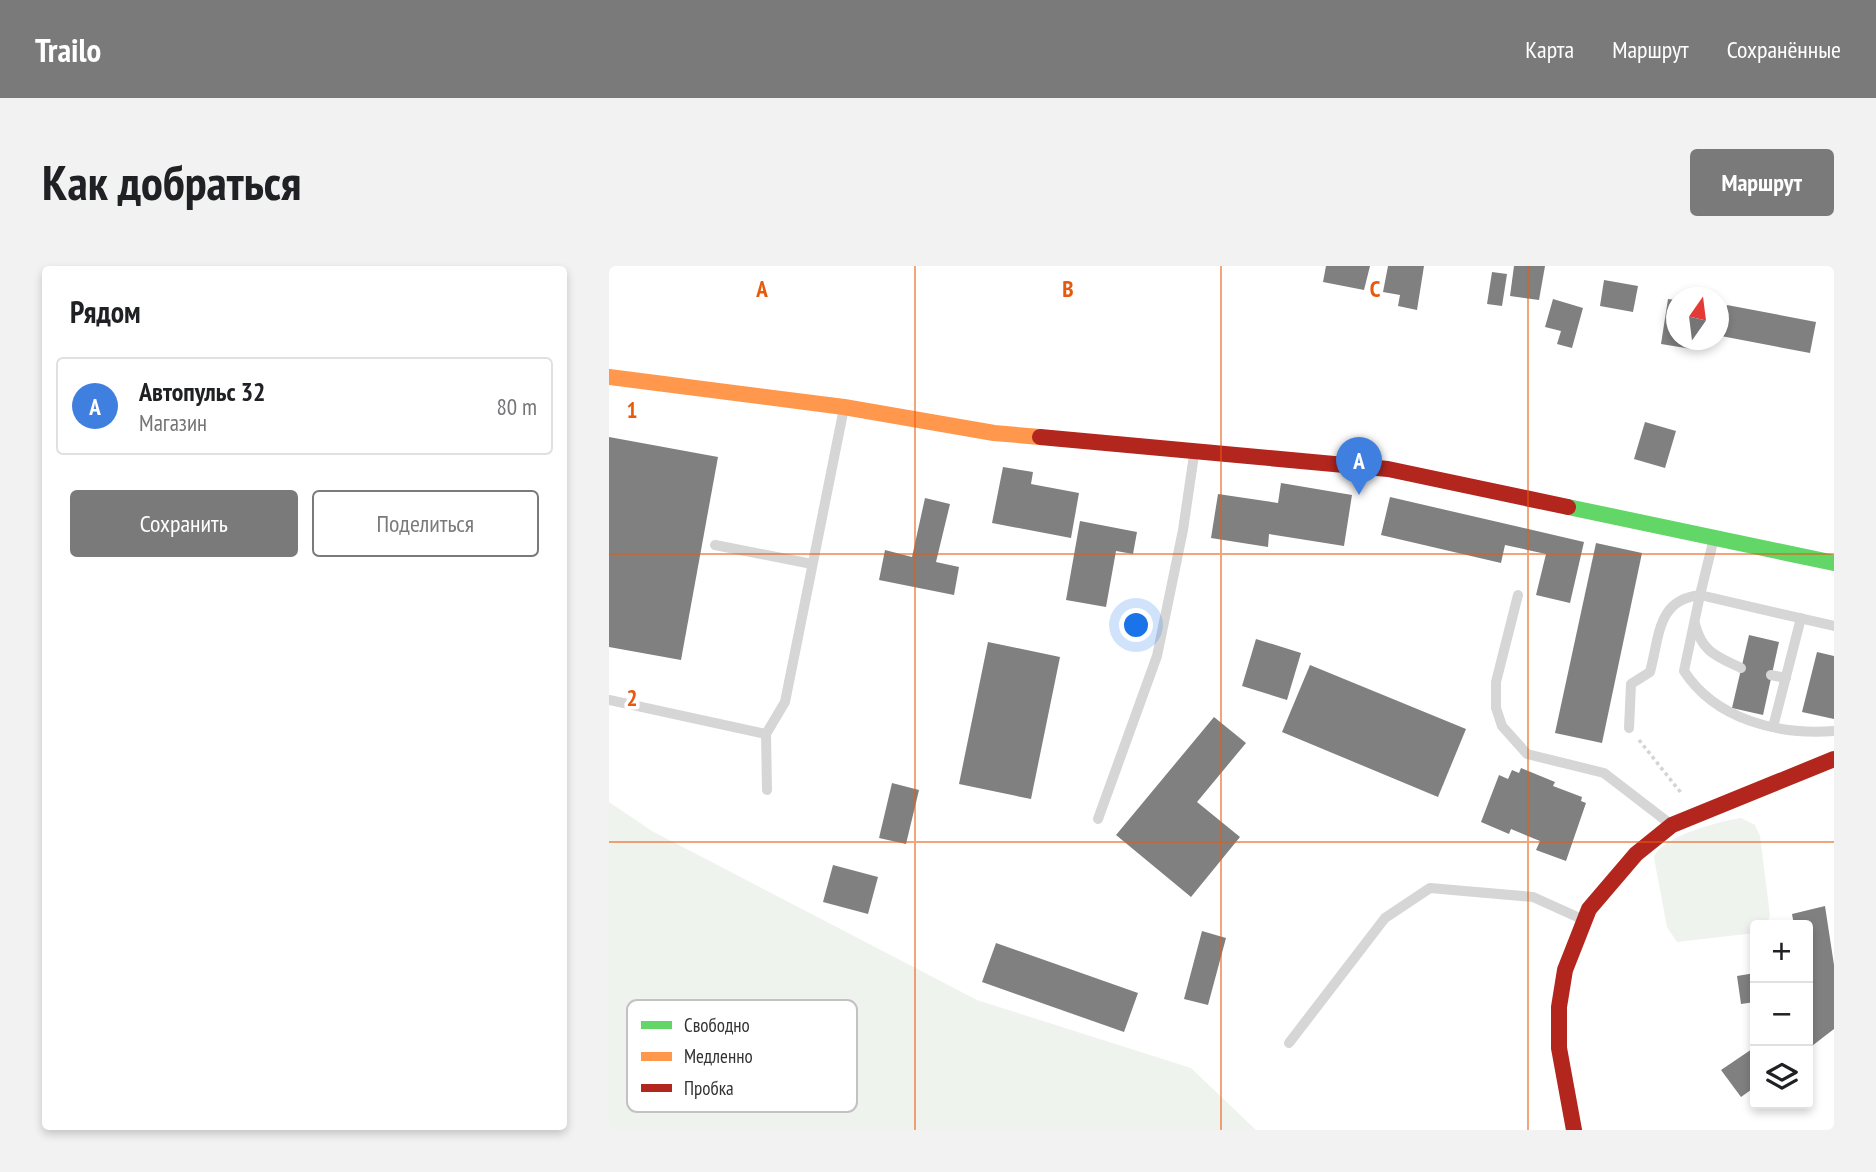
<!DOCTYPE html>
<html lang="ru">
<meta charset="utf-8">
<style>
:root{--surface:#fff;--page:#f2f2f2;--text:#202124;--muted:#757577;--line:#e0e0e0;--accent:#7a7a7a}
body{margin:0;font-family:"PT Sans Narrow",sans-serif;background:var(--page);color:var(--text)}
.controls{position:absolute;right:21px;bottom:21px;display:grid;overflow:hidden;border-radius:7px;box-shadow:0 4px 10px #0003}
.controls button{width:63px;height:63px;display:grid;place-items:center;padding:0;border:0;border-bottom:2px solid var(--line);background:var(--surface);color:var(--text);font:35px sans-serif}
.compass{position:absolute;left:1057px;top:21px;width:63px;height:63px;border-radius:50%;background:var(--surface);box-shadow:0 4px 10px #0003;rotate:14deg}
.you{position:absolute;left:528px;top:360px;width:24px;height:24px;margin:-18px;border:5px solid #fff;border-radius:50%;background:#1a73e8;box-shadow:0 0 0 10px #1a73e833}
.badge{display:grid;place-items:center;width:46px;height:46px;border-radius:50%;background:var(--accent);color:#fff;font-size:23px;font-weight:700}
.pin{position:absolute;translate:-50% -58px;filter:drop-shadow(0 2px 4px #0008)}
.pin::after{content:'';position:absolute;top:37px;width:24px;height:21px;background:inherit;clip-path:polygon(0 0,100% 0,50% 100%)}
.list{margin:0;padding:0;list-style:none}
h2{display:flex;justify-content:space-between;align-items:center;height:91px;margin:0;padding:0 28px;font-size:30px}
h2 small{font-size:23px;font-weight:400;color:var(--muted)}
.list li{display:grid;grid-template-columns:46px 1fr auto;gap:21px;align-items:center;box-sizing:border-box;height:98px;margin:0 14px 14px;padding:0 14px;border:2px solid var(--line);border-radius:7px}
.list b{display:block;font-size:26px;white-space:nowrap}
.list p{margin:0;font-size:23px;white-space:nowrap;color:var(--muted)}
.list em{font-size:23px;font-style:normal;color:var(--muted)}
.actions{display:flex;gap:14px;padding:21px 28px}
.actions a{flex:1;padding:16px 0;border:2px solid var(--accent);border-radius:7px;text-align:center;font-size:24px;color:var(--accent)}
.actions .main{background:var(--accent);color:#fff}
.icon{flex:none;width:38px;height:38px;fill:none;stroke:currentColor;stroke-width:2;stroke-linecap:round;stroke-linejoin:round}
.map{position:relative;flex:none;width:1225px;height:864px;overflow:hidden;border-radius:7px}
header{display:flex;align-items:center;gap:42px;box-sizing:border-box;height:98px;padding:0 35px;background:var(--accent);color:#fff}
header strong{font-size:33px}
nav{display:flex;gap:38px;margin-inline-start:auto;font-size:24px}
.intro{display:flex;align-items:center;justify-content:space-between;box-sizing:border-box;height:168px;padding:0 42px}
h1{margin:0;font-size:49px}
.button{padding:18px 32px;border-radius:7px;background:var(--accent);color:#fff;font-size:24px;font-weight:700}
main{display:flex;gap:42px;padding:0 42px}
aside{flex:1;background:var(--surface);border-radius:7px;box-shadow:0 4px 10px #0003}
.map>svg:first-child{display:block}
.green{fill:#eff3ed}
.building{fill:#808080}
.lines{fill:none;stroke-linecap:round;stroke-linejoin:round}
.path{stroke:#d4d4d4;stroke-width:3.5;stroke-dasharray:3.5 3.5;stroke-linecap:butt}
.lane{stroke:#d6d6d6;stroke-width:10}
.fast{stroke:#63d668;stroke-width:16}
.slow{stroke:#ff974d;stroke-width:16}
.jam{stroke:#b3261e;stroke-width:16}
.grid{fill:none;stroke:#e8590c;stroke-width:2;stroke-opacity:0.55}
.key{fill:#fff;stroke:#c2c2c2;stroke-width:2}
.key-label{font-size:19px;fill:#323232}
.grid-label{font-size:23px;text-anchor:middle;font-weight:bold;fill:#e8590c;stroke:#fff;stroke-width:7;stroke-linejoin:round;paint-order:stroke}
</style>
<header>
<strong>Trailo</strong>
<nav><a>Карта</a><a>Маршрут</a><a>Сохранённые</a></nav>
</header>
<div class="intro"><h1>Как добраться</h1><a class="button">Маршрут</a></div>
<main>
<aside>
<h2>Рядом<small></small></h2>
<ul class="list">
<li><span class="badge" style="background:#3f7fe0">A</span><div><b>Автопульс 32</b><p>Магазин</p></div><em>80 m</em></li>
</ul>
<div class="actions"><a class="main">Сохранить</a><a>Поделиться</a></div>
</aside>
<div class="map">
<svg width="1225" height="864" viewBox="0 0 1225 864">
<rect width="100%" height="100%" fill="#fff"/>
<!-- green -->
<g class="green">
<path d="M0,536l43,29 325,169 214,68 65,62h-647z"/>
<path d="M1132,552l14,7 5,11 10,79 -3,10h-12v8l-78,9 -10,-15 -13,-69c5,-21 66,-37 87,-40z"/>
</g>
<!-- building -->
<g class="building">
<path d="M717,0h44l-6,24 -41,-8z"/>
<path d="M779,0h36l-7,44 -19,-4 2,-11 -17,-3z"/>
<path d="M905,0h31l-6,34 -29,-4z"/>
<path d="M883,6l15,2 -5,32 -15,-2z"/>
<path d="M995,14l34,6 -5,26 -33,-6z"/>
<path d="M944,33l30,9 -11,40 -15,-4 4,-13 -16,-4z"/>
<path d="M1059,33l9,1v40h16l-1,9 -31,-5z"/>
<path d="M1118,39l89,17 -6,31 -89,-17z"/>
<path d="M1036,156l31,9 -11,37 -31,-9z"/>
<path d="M0,171l109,20 -37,203 -72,-13z"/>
<path d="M394,201l30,5 -2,12 48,9 -8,45 -79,-15z"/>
<path d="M672,217l71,12 -8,51 -75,-12 -1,13 -57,-9 7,-44 60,9z"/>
<path d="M781,231l194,45 -14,61 -34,-8 10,-41 -41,-9 -4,18 -120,-28z"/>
<path d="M316,232l25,6 -14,58 23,5 -5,28 -75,-15 6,-30 27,7z"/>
<path d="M471,255l57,11 -4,22 -17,-3 -10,56 -40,-7z"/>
<path d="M987,277l46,10 -40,190 -47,-10z"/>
<path d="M1140,369l30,7 -16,73 -31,-7z"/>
<path d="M647,373l45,14 -14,47 -45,-14z"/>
<path d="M379,376l72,15 -29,142 -72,-15z"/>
<path d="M1208,386l17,4v63l-32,-7z"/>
<path d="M701,399l156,64 -28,68 -156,-65z"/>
<path d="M605,451l32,26 -49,59 43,35 -49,60 -75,-62z"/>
<path d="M912,502l34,14 -2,4 29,11 -1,4 5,2 -20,58 -30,-11 4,-9 -29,-12 -2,5 -28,-12 18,-47 9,4 4,-9 7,3z"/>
<path d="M283,517l27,7 -13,54 -27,-6z"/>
<path d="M224,599l45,12 -10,37 -45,-12z"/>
<path d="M1216,640l9,59v64l-26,20v-124h-14l-2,-11z"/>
<path d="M593,665l24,7 -18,67 -24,-6z"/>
<path d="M387,677l142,50 -14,39 -142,-50z"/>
<path d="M1146,707v29l-14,2 -4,-28z"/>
<path d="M1146,781v40l-14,10 -20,-27z"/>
</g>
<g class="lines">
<!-- path -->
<path class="path" d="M1030,474l43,54"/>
<!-- lane -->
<g class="lane">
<path d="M1105,272l-14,57 134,31"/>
<path d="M106,279l97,19"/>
<path d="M909,329l-22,87v26l6,18 25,28 77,19 65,50"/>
<path d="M1086,358c7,28 21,32 46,44"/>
<path d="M1162,409l15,3"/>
<path d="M0,434l157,34"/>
<path d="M1164,461l28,-109"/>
<path d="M1020,462l2,-44 19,-12c10,-37 7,-72 50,-77l-16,76c32,49 94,64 150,60"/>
<path d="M158,524l-1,-56 19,-32 59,-294"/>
<path d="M489,553l59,-163 26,-126 11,-75"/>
<path d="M680,777l96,-125 45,-30 103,9 51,23"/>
</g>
<!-- fast -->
<path class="fast" d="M959,241l266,56"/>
<!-- slow -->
<path class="slow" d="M0,111l235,30 150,26 46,4"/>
<!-- jam -->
<g class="jam">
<path d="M431,171l348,32 180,38"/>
<path d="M965,864l-15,-82v-41l6,-37 24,-61 47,-55 36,-29 162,-66"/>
</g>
</g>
<!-- grid -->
<path class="grid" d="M306,0v864M612,0v864M919,0v864M0,288h1225M0,576h1225"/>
<!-- legend -->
<rect x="18" y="734" width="230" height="112" rx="10" class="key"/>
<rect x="32" y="755" width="31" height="8" fill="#63d668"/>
<rect x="32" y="786" width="31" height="9" fill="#ff974d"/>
<rect x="32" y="818" width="31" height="8" fill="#b3261e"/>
<g class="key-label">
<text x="75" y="766">Свободно</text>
<text x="75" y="797">Медленно</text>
<text x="75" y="829">Пробка</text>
</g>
<g class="grid-label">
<text x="153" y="31">A</text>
<text x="459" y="31">B</text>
<text x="766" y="31">C</text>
<text x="23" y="152">1</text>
<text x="23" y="440">2</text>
</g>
</svg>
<div class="controls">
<button>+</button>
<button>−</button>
<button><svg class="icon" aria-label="layers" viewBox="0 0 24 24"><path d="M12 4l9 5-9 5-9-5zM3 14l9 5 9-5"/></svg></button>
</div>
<svg class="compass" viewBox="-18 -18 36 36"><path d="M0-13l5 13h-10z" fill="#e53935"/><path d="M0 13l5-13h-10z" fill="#757577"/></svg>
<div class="you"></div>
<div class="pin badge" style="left:750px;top:229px;background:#3f7fe0">A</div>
</div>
</main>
